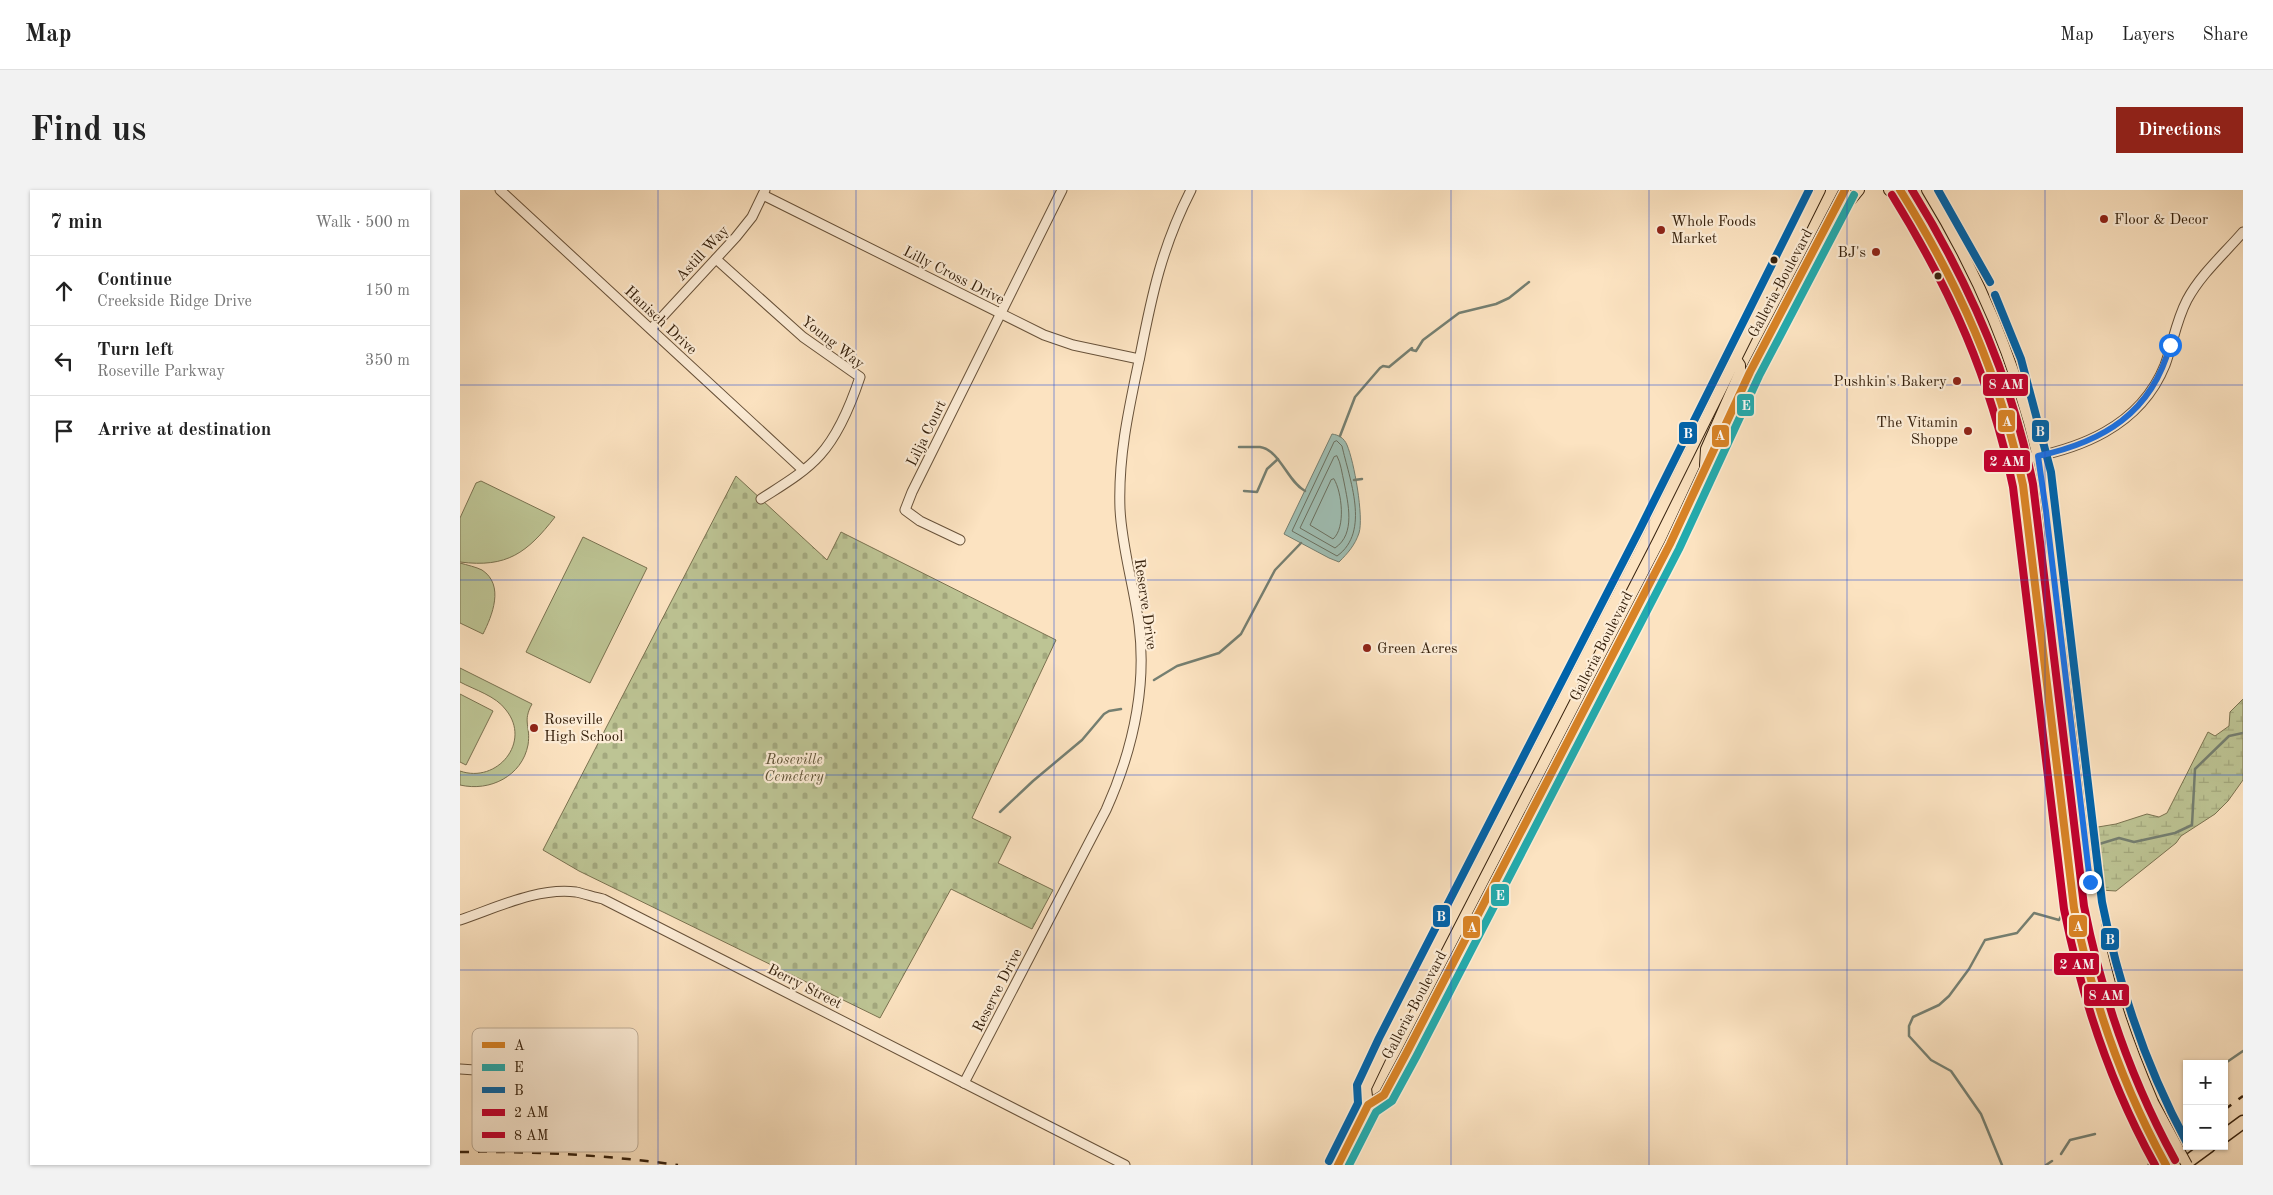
<!DOCTYPE html>
<meta charset="utf-8">
<style>
:root{--surface:#fff;--page:#f2f2f2;--text:#222;--muted:#767676;--line:#e0e0e0;--accent:#8f2418}
body{margin:0;font-family:"Old Standard TT",serif;background:var(--page);color:var(--text)}
.controls{position:absolute;right:15px;bottom:15px;display:grid;overflow:hidden;border-radius:0px;box-shadow:0 1px 4px #0004}
.controls button{width:45px;height:45px;display:grid;place-items:center;padding:0;border:0;border-bottom:1px solid var(--line);background:var(--surface);color:var(--text);font:25px sans-serif}
.stop{position:absolute;width:15px;height:15px;margin:-11px;border:4px solid #1a73e8;border-radius:50%;background:#fff}
.stop.end{background:#1a73e8;border-color:#fff;box-shadow:0 1px 5px #0008}
.list{margin:0;padding:0;list-style:none}
h2{display:flex;justify-content:space-between;align-items:center;height:65px;margin:0;padding:0 20px;font-size:21px}
h2 small{font-size:16px;font-weight:400;color:var(--muted)}
.list li{display:grid;grid-template-columns:32px 1fr auto;gap:15px;align-items:center;box-sizing:border-box;height:70px;padding:0 20px;border-top:1px solid var(--line)}
.list b{display:block;font-size:19px;white-space:nowrap}
.list p{margin:0;font-size:16px;white-space:nowrap;color:var(--muted)}
.list em{font-size:16px;font-style:normal;color:var(--muted)}
.icon{flex:none;width:28px;height:28px;fill:none;stroke:currentColor;stroke-width:2;stroke-linecap:round;stroke-linejoin:round}
.map{position:relative;flex:none;width:1783px;height:975px;overflow:hidden;border-radius:0px}
header{display:flex;align-items:center;gap:30px;box-sizing:border-box;height:70px;padding:0 25px;background:var(--surface);border-bottom:1px solid var(--line)}
header strong{font-size:24px}
nav{display:flex;gap:28px;margin-inline-start:auto;font-size:18px}
.intro{display:flex;align-items:center;justify-content:space-between;box-sizing:border-box;height:120px;padding:0 30px}
h1{margin:0;font-size:35px}
.button{padding:12px 22px;border-radius:0px;background:var(--accent);color:#fff;font-size:18px;font-weight:700}
main{display:flex;gap:30px;padding:0 30px}
aside{flex:1;background:var(--surface);border-radius:0px;box-shadow:0 1px 4px #0004}
.map>svg:first-child{display:block}
.wetland{fill:url(#wetland-marsh);stroke:#7a7250}
.cemetery{fill:url(#cemetery-stones);stroke:#7a7250}
.pitch{fill:#bdc494;stroke:#7a7250}
.water{fill:#9fbeb3;stroke:#757f71}
.lines{fill:none;stroke-linecap:round;stroke-linejoin:round}
.shore{stroke:#6a7060;stroke-width:1}
.stream{stroke:#757f71;stroke-width:2.5}
.minor-casing{stroke:#68523a;stroke-width:11}
.major-casing{stroke:#36210d;stroke-width:12}
.highway-casing{stroke:#36210d;stroke-width:15}
.minor{stroke:#fdedd7;stroke-width:9}
.major{stroke:#fce3c1;stroke-width:10}
.highway{stroke:#fce3c1;stroke-width:12}
.rail{stroke:#36210d;stroke-width:2.5;stroke-dasharray:9 9;stroke-linecap:butt}
.major-bridge-casing{stroke:#36210d;stroke-width:12;stroke-linecap:butt}
.major-bridge{stroke:#fce3c1;stroke-width:10}
.bus-1-casing{stroke:#fdedd7;stroke-width:11}
.bus-2-casing{stroke:#fdedd7;stroke-width:11}
.bus-3-casing{stroke:#fdedd7;stroke-width:11}
.bus-4-casing{stroke:#fdedd7;stroke-width:11}
.bus-5-casing{stroke:#fdedd7;stroke-width:11}
.bus-1{stroke:#d88326;stroke-width:8}
.bus-2{stroke:#23abae;stroke-width:8}
.bus-3{stroke:#0063aa;stroke-width:8}
.bus-4{stroke:#c2002e;stroke-width:8}
.bus-5{stroke:#c2002e;stroke-width:8}
.route{stroke:#1a73e8;stroke-width:6}
.grid{fill:none;stroke:#1d4ed8;stroke-width:1;stroke-opacity:0.55}
.poi-dot{fill:#8f2418;stroke:#fdedd7;stroke-width:2}
.bus-dot{fill:#36210d;stroke:#fdedd7;stroke-width:2}
.labels{text-anchor:middle;stroke-width:4.5;stroke-linejoin:round;paint-order:stroke}
.poi-label{font-size:15px;fill:#36210d;stroke:#fdedd7;text-anchor:start}
.street-label{font-size:15px;fill:#36210d;stroke:#fdedd7}
.park-label{font-size:15px;font-style:italic;fill:#5e5236;stroke:#fdedd7}
.key{fill:#fdedd7;stroke:#c1b09a;stroke-width:1}
.key-label{font-size:14px;fill:#36210d}
.line-badge{stroke:#fdedd7;stroke-width:2}
.badge-label{font-size:14px;text-anchor:middle;font-weight:bold;fill:#fff}
</style>
<header>
<strong>Map</strong>
<nav><a>Map</a><a>Layers</a><a>Share</a></nav>
</header>
<div class="intro"><h1>Find us</h1><a class="button">Directions</a></div>
<main>
<aside>
<h2>7 min<small>Walk · 500 m</small></h2>
<ul class="list">
<li><svg class="icon" aria-label="ahead" viewBox="0 0 24 24"><path d="M12 20V5M6 11l6-6 6 6"/></svg><div><b>Continue</b><p>Creekside Ridge Drive</p></div><em>150 m</em></li>
<li><svg class="icon" aria-label="left" viewBox="0 0 24 24"><path d="M17 20v-9H6M10 6l-5 5 5 5"/></svg><div><b>Turn left</b><p>Roseville Parkway</p></div><em>350 m</em></li>
<li><svg class="icon" aria-label="arrive" viewBox="0 0 24 24"><path d="M6 21V4h12l-3 4 3 4H6"/></svg><div><b>Arrive at destination</b></div></li>
</ul>
</aside>
<div class="map">
<svg width="1783" height="975" viewBox="0 0 1783 975">
<defs>
<pattern id="wetland-marsh" width="20" height="14" patternUnits="userSpaceOnUse" patternTransform="scale(1.25)"><rect width="20" height="14" fill="#bdc494"/><path d="M1 5h8M5 5V1M11 12h8M15 12V8" fill="none" stroke="#a3a87e"/></pattern>
<pattern id="cemetery-stones" width="16" height="16" patternUnits="userSpaceOnUse" patternTransform="scale(1.25)"><rect width="16" height="16" fill="#bdc494"/><path d="M2 7V4a2 2 0 0 1 4 0v3zM10 15v-3a2 2 0 0 1 4 0v3z" fill="#a3a87e"/></pattern>
</defs>
<rect width="100%" height="100%" fill="#fce3c1"/>
<filter id="stains"><feTurbulence type="fractalNoise" baseFrequency=".004" numOctaves="4"/><feColorMatrix values="0 0 0 0 .2 0 0 0 0 .09 0 0 0 0 .02 0 0 0 .5 -.17"/></filter>
<radialGradient id="worn" r=".72"><stop offset=".6" stop-color="#630" stop-opacity="0"/><stop offset="1" stop-color="#630" stop-opacity=".3"/></radialGradient>
<!-- wetland -->
<path class="wetland" d="M1783,509v81l-15,21 -13,13 -34,22 -5,7 -60,48 -16,-1 -8,-62 24,-4 31,-10 12,3 8,-4 41,-81 7,4 14,-10 1,-14z"/>
<!-- cemetery -->
<path class="cemetery" d="M276,286l91,84 14,-28 215,108 -84,178 39,19 -13,26 55,27 -21,39 -81,-40 -71,129 -301,-147 -36,-21z"/>
<!-- pitch -->
<g class="pitch">
<path d="M21,291l74,36c-28,36 -48,51 -95,45v-44l16,-35z"/>
<path d="M123,347l64,31 -57,115 -64,-31z"/>
<path d="M0,373c7,2 16,4 22,7 23,15 10,46 1,64l-23,-11z"/>
<path d="M0,478l72,36c-10,18 -1,22 -4,41 -6,31 -38,47 -68,40v-14c37,13 72,-29 46,-61 -10,-14 -31,-20 -46,-28z"/>
<path d="M0,504l33,17 -27,54 -6,-3z"/>
</g>
<!-- water -->
<path class="water" d="M872,244c7,1 12,4 15,11 7,16 17,72 12,88 -4,12 -11,20 -20,29l-10,-4 -45,-24z"/>
<g class="lines">
<!-- shore -->
<g class="shore">
<path d="M877,251l5,5c7,32 29,86 -5,110l-45,-25 42,-89z"/>
<path d="M877,266c4,7 5,18 7,26 4,21 12,52 -9,66l-35,-20 34,-71z"/>
<path d="M874,289c8,13 12,49 -1,60l-23,-14 21,-45z"/>
</g>
<!-- stream -->
<g class="stream">
<path d="M880,246l15,-39 25,-29 3,-2 6,1 23,-19v2l4,1 7,-11 36,-27 37,-9 13,-6 20,-16"/>
<path d="M779,257c7,0 14,0 21,0 20,3 27,34 45,44"/>
<path d="M894,290l8,-1"/>
<path d="M784,301l13,1 10,-23 11,-10"/>
<path d="M694,490l23,-14 42,-13 22,-19 34,-64 26,-27"/>
<path d="M540,622l33,-31 49,-41 22,-26 5,-3 12,-2"/>
<path d="M1631,665l5,-10 23,-7 15,4 41,-9 17,-8 3,-56 34,-33 14,-3"/>
<path d="M1616,697l8,-18"/>
<path d="M1764,874l19,-13"/>
<path d="M1601,964l9,-14 25,-6"/>
<path d="M1542,975l-21,-51 -30,-43 -20,-11 -22,-24v-10l4,-9 26,-12 10,-9 20,-27 16,-29 32,-7 17,-20 25,7 11,-21"/>
<path d="M1586,975l6,-4"/>
</g>
<defs>
<g id="minor">
<path d="M40,0l303,280"/>
<path d="M303,5l281,140 29,10 66,14"/>
<path d="M256,69l87,78 57,40c-9,27 -21,57 -40,78 -16,18 -39,31 -59,44"/>
<path d="M191,139l85,-92 16,-20 13,-27"/>
<path d="M1558,270c61,-10 122,-33 147,-95 8,-22 11,-44 22,-65 14,-26 37,-46 56,-68"/>
<path d="M500,350l-40,-19 -15,-11 7,-18 150,-302"/>
<path d="M0,730c36,-12 78,-33 116,-28 9,2 18,5 27,7l522,266"/>
<path d="M0,879l30,2 59,-4"/>
<path d="M504,893l142,-273c26,-58 41,-121 33,-185 -5,-39 -17,-76 -19,-116 -2,-53 9,-101 20,-153 12,-62 22,-109 51,-166"/>
</g>
<g id="major">
<path d="M1429,0l15,12"/>
<path d="M1440,0c60,92 103,186 123,295l54,442c13,64 32,124 59,182"/>
<path d="M1467,0c52,85 88,170 111,267 10,47 13,95 18,142 9,76 17,152 27,228 6,49 11,98 24,145 11,45 28,88 46,130"/>
<path d="M1376,28l23,-28"/>
<path d="M1245,275l1,-16 34,-77v-7l-4,-6"/>
<path d="M908,915l-2,-17 22,-46 260,-506 172,-346"/>
<path d="M878,975l30,-60 16,-10 23,-43 263,-508 80,-172 95,-182"/>
</g>
<g id="highway">
<path d="M1764,946l19,-14"/>
<path d="M1723,975l26,-19"/>
</g>
</defs>
<!-- minor casing -->
<use href="#minor" class="minor-casing"/>
<!-- major casing -->
<use href="#major" class="major-casing"/>
<!-- highway casing -->
<use href="#highway" class="highway-casing"/>
<!-- minor -->
<use href="#minor" class="minor"/>
<!-- major -->
<use href="#major" class="major"/>
<!-- highway -->
<use href="#highway" class="highway"/>
<!-- rail -->
<g class="rail">
<path d="M1764,920l19,-14"/>
<path d="M0,962c73,-1 145,3 218,13"/>
<path d="M1688,975l39,-28"/>
</g>
<defs>
<g id="major-bridge">
<path d="M1693,912l34,63"/>
<path d="M1676,919l30,56"/>
</g>
</defs>
<!-- major-bridge casing -->
<use href="#major-bridge" class="major-bridge-casing"/>
<!-- major-bridge -->
<use href="#major-bridge" class="major-bridge"/>
<defs>
<g id="bus-1">
<path d="M1440,0c60,96 99,184 123,295l51,423c18,91 47,175 92,257"/>
<path d="M878,975l30,-60 16,-10 23,-43 263,-508 80,-172 95,-182"/>
</g>
<path id="bus-2" d="M889,975l27,-53 16,-11 24,-44 263,-508 80,-173 95,-181"/>
<g id="bus-3">
<path d="M1478,0l52,92"/>
<path d="M1535,105l26,64 30,113 51,430c17,85 44,165 85,241"/>
<path d="M869,971l29,-58 -1,-18 22,-47 260,-507 170,-341"/>
</g>
<path id="bus-4" d="M1432,5c59,95 98,182 121,292l51,422c18,90 46,175 91,256"/>
<path id="bus-5" d="M1452,0c57,92 99,187 121,294l51,422c18,90 47,174 91,254"/>
</defs>
<!-- bus-1 casing -->
<use href="#bus-1" class="bus-1-casing"/>
<!-- bus-2 casing -->
<use href="#bus-2" class="bus-2-casing"/>
<!-- bus-3 casing -->
<use href="#bus-3" class="bus-3-casing"/>
<!-- bus-4 casing -->
<use href="#bus-4" class="bus-4-casing"/>
<!-- bus-5 casing -->
<use href="#bus-5" class="bus-5-casing"/>
<!-- bus-1 -->
<use href="#bus-1" class="bus-1"/>
<!-- bus-2 -->
<use href="#bus-2" class="bus-2"/>
<!-- bus-3 -->
<use href="#bus-3" class="bus-3"/>
<!-- bus-4 -->
<use href="#bus-4" class="bus-4"/>
<!-- bus-5 -->
<use href="#bus-5" class="bus-5"/>
</g>
<g class="lines">
<!-- route -->
<path class="route" d="M1630,692l-44,-371 -8,-55c65,-14 114,-43 132,-111"/>
</g>
<!-- grid -->
<path class="grid" d="M198,0v975M396,0v975M594,0v975M792,0v975M991,0v975M1189,0v975M1387,0v975M1585,0v975M0,195h1783M0,390h1783M0,585h1783M0,780h1783"/>
<!-- markers -->
<g class="poi-dot">
<circle cx="1644" cy="29" r="5"/>
<circle cx="1201" cy="40" r="5"/>
<circle cx="1416" cy="62" r="5"/>
<circle cx="1497" cy="191" r="5"/>
<circle cx="1508" cy="241" r="5"/>
<circle cx="907" cy="458" r="5"/>
<circle cx="74" cy="538" r="5"/>
</g>
<g class="bus-dot">
<circle cx="1314" cy="70" r="4.5"/>
<circle cx="1478" cy="86" r="4.5"/>
</g>
<g class="labels">
<!-- poi labels -->
<g class="poi-label">
<text x="1654" y="34">Floor &amp; Decor</text>
<text x="1211" y="36">Whole Foods<tspan x="1211" dy="17">Market</tspan></text>
<text x="1406" y="67" text-anchor="end">BJ's</text>
<text x="1487" y="196" text-anchor="end">Pushkin's Bakery</text>
<text x="1498" y="237" text-anchor="end">The Vitamin<tspan x="1498" dy="17">Shoppe</tspan></text>
<text x="917" y="463">Green Acres</text>
<text x="84" y="534">Roseville<tspan x="84" dy="17">High School</tspan></text>
</g>
<!-- street labels -->
<g class="street-label">
<text transform="translate(242 63) rotate(-47)" y="5">Astill Way</text>
<text transform="translate(494 85) rotate(27)" y="5">Lilly Cross Drive</text>
<text transform="translate(1320 93) rotate(-62)" y="5">Galleria Boulevard</text>
<text transform="translate(201 130) rotate(43)" y="5">Hanisch Drive</text>
<text transform="translate(373 152) rotate(38)" y="5">Young Way</text>
<text transform="translate(466 243) rotate(-64)" y="5">Lilja Court</text>
<text transform="translate(686 414) rotate(82)" y="5">Reserve Drive</text>
<text transform="translate(1141 456) rotate(-63)" y="5">Galleria Boulevard</text>
<text transform="translate(345 796) rotate(27)" y="5">Berry Street</text>
<text transform="translate(537 800) rotate(-63)" y="5">Reserve Drive</text>
<text transform="translate(954 815) rotate(-62)" y="5">Galleria Boulevard</text>
</g>
<!-- park labels -->
<g class="park-label">
<text x="334" y="574">Roseville<tspan x="334" dy="17">Cemetery</tspan></text>
</g>
</g>
<!-- legend -->
<rect x="12" y="838" width="166" height="124" rx="8" class="key"/>
<rect x="22" y="852" width="23" height="6" fill="#d88326"/>
<rect x="22" y="874" width="23" height="7" fill="#23abae"/>
<rect x="22" y="897" width="23" height="6" fill="#0063aa"/>
<rect x="22" y="919" width="23" height="7" fill="#c2002e"/>
<rect x="22" y="942" width="23" height="6" fill="#c2002e"/>
<g class="key-label">
<text x="54" y="860">A</text>
<text x="54" y="882">E</text>
<text x="54" y="905">B</text>
<text x="54" y="927">2 AM</text>
<text x="54" y="950">8 AM</text>
</g>
<g class="line-badge">
<rect x="1522" y="183" width="47" height="24" rx="5" fill="#c2002e"/>
<rect x="1276" y="203" width="19" height="24" rx="5" fill="#23abae"/>
<rect x="1537" y="219" width="19" height="24" rx="5" fill="#d88326"/>
<rect x="1571" y="229" width="19" height="24" rx="5" fill="#0063aa"/>
<rect x="1218" y="231" width="20" height="24" rx="5" fill="#0063aa"/>
<rect x="1251" y="234" width="19" height="24" rx="5" fill="#d88326"/>
<rect x="1523" y="259" width="48" height="24" rx="5" fill="#c2002e"/>
<rect x="1030" y="693" width="20" height="24" rx="5" fill="#23abae"/>
<rect x="972" y="714" width="19" height="24" rx="5" fill="#0063aa"/>
<rect x="1608" y="724" width="20" height="24" rx="5" fill="#d88326"/>
<rect x="1002" y="725" width="19" height="24" rx="5" fill="#d88326"/>
<rect x="1640" y="737" width="20" height="24" rx="5" fill="#0063aa"/>
<rect x="1593" y="762" width="47" height="24" rx="5" fill="#c2002e"/>
<rect x="1623" y="793" width="47" height="24" rx="5" fill="#c2002e"/>
</g>
<g class="badge-label">
<text x="1546" y="199">8 AM</text>
<text x="1286" y="220">E</text>
<text x="1547" y="236">A</text>
<text x="1580" y="246">B</text>
<text x="1228" y="248">B</text>
<text x="1260" y="250">A</text>
<text x="1547" y="276">2 AM</text>
<text x="1040" y="710">E</text>
<text x="981" y="731">B</text>
<text x="1618" y="741">A</text>
<text x="1012" y="742">A</text>
<text x="1650" y="754">B</text>
<text x="1617" y="779">2 AM</text>
<text x="1646" y="810">8 AM</text>
</g>
<rect width="100%" height="100%" filter="url(#stains)"/>
<rect width="100%" height="100%" fill="url(#worn)"/>
</svg>
<div class="controls">
<button>+</button>
<button>−</button>
</div>
<div class="stop" style="left:1710px;top:155px"></div>
<div class="stop end" style="left:1630px;top:692px"></div>
</div>
</main>
